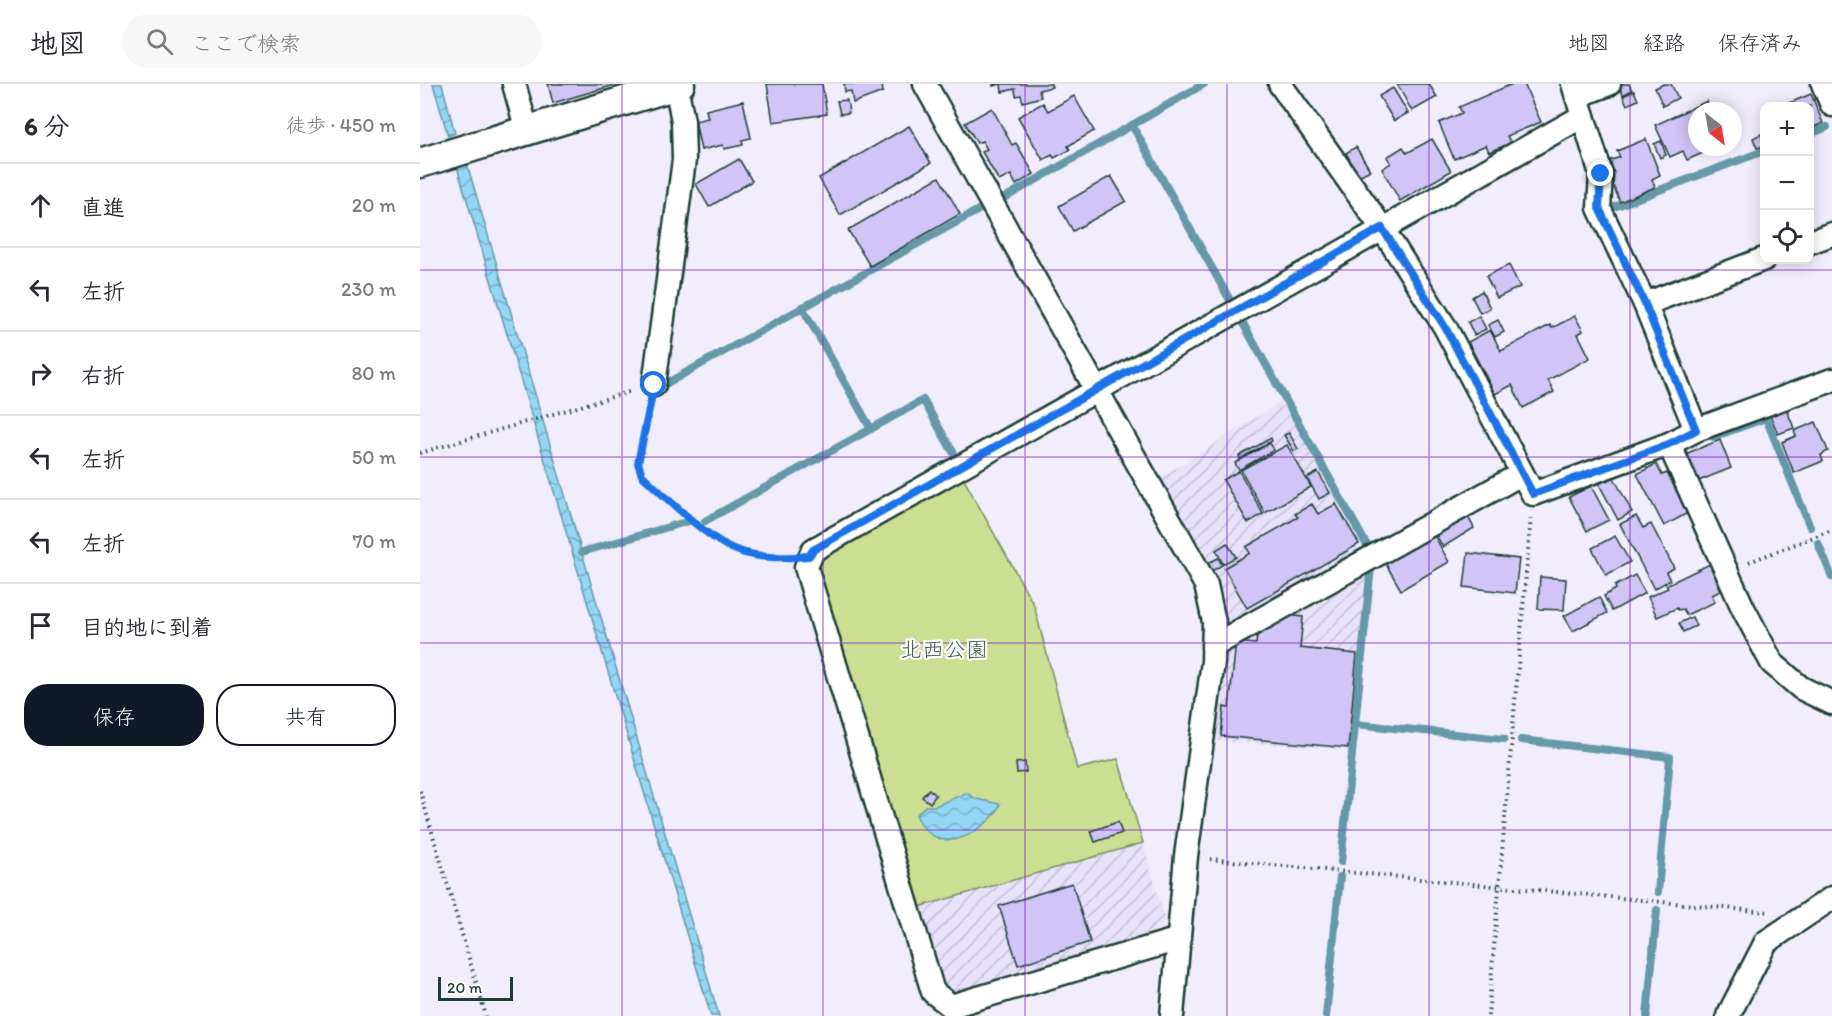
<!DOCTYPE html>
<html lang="ja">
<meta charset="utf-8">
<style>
:root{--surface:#fff;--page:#f7f7f7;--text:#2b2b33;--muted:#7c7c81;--line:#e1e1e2;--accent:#111827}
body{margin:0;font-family:Itim,"Klee One",sans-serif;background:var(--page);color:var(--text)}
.controls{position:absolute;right:18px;top:18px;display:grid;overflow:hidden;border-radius:12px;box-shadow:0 3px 15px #0003}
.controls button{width:54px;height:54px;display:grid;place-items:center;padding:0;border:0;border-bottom:2px solid var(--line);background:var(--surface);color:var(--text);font:30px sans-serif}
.compass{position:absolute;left:1268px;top:18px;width:54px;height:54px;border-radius:50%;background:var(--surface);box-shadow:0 3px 15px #0003;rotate:149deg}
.scale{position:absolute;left:18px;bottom:15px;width:75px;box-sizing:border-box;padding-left:6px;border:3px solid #1f3d34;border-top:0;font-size:16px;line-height:21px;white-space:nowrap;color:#1f3d34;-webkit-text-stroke:4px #fff;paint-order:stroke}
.stop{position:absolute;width:18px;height:18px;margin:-14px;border:4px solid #1a73e8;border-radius:50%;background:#fff}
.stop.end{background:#1a73e8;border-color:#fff;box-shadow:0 2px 6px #0008}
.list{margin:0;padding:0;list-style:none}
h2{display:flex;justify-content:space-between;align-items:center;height:78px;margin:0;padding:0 24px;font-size:26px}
h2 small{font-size:20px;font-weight:400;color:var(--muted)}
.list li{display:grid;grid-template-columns:39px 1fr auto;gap:18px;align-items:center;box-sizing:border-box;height:84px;padding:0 24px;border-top:2px solid var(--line)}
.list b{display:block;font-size:22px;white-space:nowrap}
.list em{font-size:20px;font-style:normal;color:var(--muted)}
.actions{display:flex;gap:12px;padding:18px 24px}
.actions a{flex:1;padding:14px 0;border:2px solid var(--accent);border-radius:24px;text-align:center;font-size:21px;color:var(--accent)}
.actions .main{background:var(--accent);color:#fff}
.icon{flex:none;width:33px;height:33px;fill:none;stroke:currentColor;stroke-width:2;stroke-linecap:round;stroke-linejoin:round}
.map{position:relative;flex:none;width:1412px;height:932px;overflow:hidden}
header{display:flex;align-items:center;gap:36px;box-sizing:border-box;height:84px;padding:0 30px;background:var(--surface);border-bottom:2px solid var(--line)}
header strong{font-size:28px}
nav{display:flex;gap:33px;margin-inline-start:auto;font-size:21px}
.search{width:420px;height:54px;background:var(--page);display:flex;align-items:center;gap:15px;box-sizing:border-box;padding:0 21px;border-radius:33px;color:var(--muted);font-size:22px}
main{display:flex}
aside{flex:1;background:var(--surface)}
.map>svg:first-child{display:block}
.industrial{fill:url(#industrial-furrows)}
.park{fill:#ccde92;stroke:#768e63;stroke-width:1.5}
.water{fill:url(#water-waves);stroke:#6599a8;stroke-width:1.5}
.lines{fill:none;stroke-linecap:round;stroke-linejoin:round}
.stream{stroke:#6599a8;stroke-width:8}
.building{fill:#d1c4f6;stroke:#1f3d34;stroke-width:1.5}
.minor-casing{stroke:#1f3d34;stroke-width:27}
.tertiary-casing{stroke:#1f3d34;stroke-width:33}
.path{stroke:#1f3d34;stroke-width:4;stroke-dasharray:1.5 4.5;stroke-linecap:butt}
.minor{stroke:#fff;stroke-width:22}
.tertiary{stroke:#fff;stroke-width:28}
.route{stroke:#1a73e8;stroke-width:8}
.grid{fill:none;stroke:#7b2cbf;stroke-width:1.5;stroke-opacity:0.55}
.labels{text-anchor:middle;stroke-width:4.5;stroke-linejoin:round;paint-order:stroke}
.park-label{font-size:22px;fill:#425d47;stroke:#fff}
</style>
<header>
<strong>地図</strong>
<div class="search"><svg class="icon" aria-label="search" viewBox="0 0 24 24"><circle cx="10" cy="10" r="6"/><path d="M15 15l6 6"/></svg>ここで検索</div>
<nav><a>地図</a><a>経路</a><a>保存済み</a></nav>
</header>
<main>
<aside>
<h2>6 分<small>徒歩 · 450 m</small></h2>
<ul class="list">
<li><svg class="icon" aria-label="ahead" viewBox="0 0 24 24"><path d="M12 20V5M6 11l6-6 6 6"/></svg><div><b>直進</b></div><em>20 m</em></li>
<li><svg class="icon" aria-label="left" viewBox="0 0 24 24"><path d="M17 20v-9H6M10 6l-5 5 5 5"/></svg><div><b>左折</b></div><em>230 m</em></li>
<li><svg class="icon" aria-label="right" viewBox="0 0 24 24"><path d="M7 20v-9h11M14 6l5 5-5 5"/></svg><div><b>右折</b></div><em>80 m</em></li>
<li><svg class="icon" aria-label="left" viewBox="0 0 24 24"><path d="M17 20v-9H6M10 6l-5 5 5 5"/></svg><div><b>左折</b></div><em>50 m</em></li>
<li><svg class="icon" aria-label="left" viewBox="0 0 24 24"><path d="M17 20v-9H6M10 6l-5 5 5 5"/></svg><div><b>左折</b></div><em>70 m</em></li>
<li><svg class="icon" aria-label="arrive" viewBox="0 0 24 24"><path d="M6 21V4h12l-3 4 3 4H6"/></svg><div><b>目的地に到着</b></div></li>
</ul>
<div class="actions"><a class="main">保存</a><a>共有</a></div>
</aside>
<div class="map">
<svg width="1412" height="932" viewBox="0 0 1412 932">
<defs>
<pattern id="industrial-furrows" width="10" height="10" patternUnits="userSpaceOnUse" patternTransform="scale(1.5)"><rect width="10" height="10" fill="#e7e1fa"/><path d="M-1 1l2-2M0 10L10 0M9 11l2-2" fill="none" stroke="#c6c2d7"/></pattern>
<pattern id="water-waves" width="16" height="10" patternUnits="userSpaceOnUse" patternTransform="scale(1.5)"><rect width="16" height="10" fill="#94d6f6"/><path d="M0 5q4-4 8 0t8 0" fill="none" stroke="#78afc8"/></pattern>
</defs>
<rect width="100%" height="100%" fill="#f1edfc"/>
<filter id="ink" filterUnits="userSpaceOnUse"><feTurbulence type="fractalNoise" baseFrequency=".0167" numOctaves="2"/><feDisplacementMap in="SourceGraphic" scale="12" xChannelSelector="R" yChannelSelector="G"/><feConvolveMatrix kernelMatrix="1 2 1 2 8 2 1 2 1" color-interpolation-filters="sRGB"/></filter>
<g filter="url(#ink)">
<!-- industrial -->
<g class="industrial">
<path d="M862,317l87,152 -144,82 1,-18 -13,-40 -54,-98z"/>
<path d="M955,476l-19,190 -145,-10 14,-96z"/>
<path d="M723,759l23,79 -11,9 -200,62 -15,-11 -21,-75z"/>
</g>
<!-- park -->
<path class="park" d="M542,392l72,129 43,164 41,-10 25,84 -224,64 -102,-337 5,-14z"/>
<!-- water -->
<g class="water">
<path d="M13,0h9l13,49 -7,3z"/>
<path d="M47,80l252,852h-8l-254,-849z"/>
<path d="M546,709l10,6 24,5c-3,10 -10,16 -18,22 -23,19 -51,22 -66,-11l9,-9h10z"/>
</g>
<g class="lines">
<!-- stream -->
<g class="stream">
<path d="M712,41l99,177"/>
<path d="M1390,50l17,-7"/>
<path d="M586,113l198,-113"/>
<path d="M1194,123l150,-56"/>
<path d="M382,223l69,122"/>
<path d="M820,234l129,231"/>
<path d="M240,303l322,-179"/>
<path d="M1293,353l53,-19 44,109"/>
<path d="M285,437l218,-121 33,57"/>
<path d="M1398,459l14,34"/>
<path d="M162,468l107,-31"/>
<path d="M935,640l149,15"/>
<path d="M1101,656l149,17 -12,135"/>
<path d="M921,778l30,-295"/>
<path d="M906,932l14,-139"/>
<path d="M1227,932l10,-106"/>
</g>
</g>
<!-- building -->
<g class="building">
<path d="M128,0h70l-65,19z"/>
<path d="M347,0h55l5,30 -54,8z"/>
<path d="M424,0h38l1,8 -30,11 -2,-12 -6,1z"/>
<path d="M573,0h58l1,3 -13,3 2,7 -18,5 -2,-7 -5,1 -1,-7 -13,3 -1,-8 -8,2z"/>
<path d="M977,0h32l8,13 -25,14z"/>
<path d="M1092,0h12l17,38 -34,14 4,7 -22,9 -3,-7 -32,14 -15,-36 23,-10 -3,-6z"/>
<path d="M1198,0h11l3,6 -9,5z"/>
<path d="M1244,0h7l7,14 -15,8 -8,-18z"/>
<path d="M973,4l15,25 -14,8 -15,-25z"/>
<path d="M1214,7l4,9 -11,5 -4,-9z"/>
<path d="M1391,10l12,29 -13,6v-23h-28z"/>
<path d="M654,12l20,35 -26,15 2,4 -16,8 -2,-3 -9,5 -25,-43 25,-14 5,8z"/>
<path d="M427,16l2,13 -9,1 -3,-13z"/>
<path d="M323,17l8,37 -9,2 1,5 -19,4 -1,-4 -22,5 -6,-29 13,-3 -2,-8z"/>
<path d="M1287,17l4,10h-14v36h6l2,5 -18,8 -4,-9 -13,6 -15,-32z"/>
<path d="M572,24l20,37 4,-2 18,31 -18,11 -5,-10 -12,6 -17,-29 5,-3 -5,-8 -5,2 -12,-20z"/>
<path d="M489,42l22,37 -91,52 -21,-37z"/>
<path d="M1341,50l3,12 -7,2 -4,-10z"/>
<path d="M1012,55l19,32 -51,30 -18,-32 9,-6 -4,-6 16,-10 4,6z"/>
<path d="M1226,55l14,36 -8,4 3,8 -35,15 -16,-39 16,-6 -3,-6z"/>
<path d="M1241,57l5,14 -6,3 -6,-14z"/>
<path d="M936,63l14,23 -11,6 -13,-23z"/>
<path d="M319,75l13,22 -43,26 -13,-23z"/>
<path d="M691,92l15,25 -53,30 -14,-25z"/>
<path d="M519,93l21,37 -90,52 -22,-36z"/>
<path d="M1089,181l11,22 -23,11 -11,-22z"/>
<path d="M1062,207l8,17 -10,5 -8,-16z"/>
<path d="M1059,232l7,13 -12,6 -6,-13z"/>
<path d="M1155,232l8,15 -5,3 12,24 -42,22 6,12 -31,16 -11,-23 -17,9 -27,-52 22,-12 11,21 49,-26 2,3z"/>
<path d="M1078,236l6,12 -9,5 -7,-12z"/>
<path d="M1366,324l8,20 -16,6 -8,-19z"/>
<path d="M1396,338l12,29 -7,4 2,6 -29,12 -12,-31 14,-6 -2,-5z"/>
<path d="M869,349l9,16 -4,2 -10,-16z"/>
<path d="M851,354l1,3 -32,18 -1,-3z"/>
<path d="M1300,356l11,28 -35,14 -11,-28z"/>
<path d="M850,359l4,7 -35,20 -4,-7z"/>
<path d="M867,361l24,42 -46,26 -24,-43z"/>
<path d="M1236,380l6,11 5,-2 21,40 -24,13 -27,-52z"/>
<path d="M819,387l24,43 -15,9 -25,-43z"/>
<path d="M898,388l12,21 -11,6 -12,-21z"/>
<path d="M1193,392l19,36 -14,8 -19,-36z"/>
<path d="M1171,402l18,34 -22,11 -18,-34z"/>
<path d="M892,420l6,10 18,-10 23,40 -112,64 -23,-40 26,-15 -4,-6 52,-30 -3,-3z"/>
<path d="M1046,429l8,15 -31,19 -9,-16z"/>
<path d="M1216,432l7,12 8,-4 23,44 -8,4 4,8 -16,9 -34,-65z"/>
<path d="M1013,449l16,29 -48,28 -17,-29z"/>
<path d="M1195,452l15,26 -24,13 -14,-27z"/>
<path d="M807,459l9,14 -13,7 -7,-14z"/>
<path d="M1048,469l51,6 -4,34 -51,-6z"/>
<path d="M798,474l4,7 -10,6 -4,-8z"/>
<path d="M1292,479l13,26 -13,6 3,7 -29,13 -3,-6 -5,1 -1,-2 -20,9 -9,-20 20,-9 -2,-3z"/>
<path d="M1215,491l10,18 -33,18 -8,-15 12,-7 -1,-3z"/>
<path d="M1120,493l26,2 -2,31 -26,-1z"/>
<path d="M1179,513l8,16 -34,18 -9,-15z"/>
<path d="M866,531l17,2 -3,31 57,6 -9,94 -127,-12 3,-29 5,1 7,-66 20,2 1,-10z"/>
<path d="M1272,533l4,9 -13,6 -4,-9z"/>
<path d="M605,678l1,10 -9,1 -1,-10z"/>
<path d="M509,705l7,6 -6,8 -8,-6z"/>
<path d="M698,738l4,11 -27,9 -4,-11z"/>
<path d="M652,799l18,59 -72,23 -19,-59z"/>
</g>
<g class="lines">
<defs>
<g id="minor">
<path d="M94,0l13,47"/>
<path d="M505,0l281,501 8,37 -1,40 -27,194 -14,160"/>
<path d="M860,0l102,144 63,99 88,167 136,-50"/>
<path d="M1153,0l28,90 -2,34 46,96 51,126"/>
<path d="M1403,0l9,21"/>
<path d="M1157,12l32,-12"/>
<path d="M1390,158l22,-8"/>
<path d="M1225,220l119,-45"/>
<path d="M1412,296l-136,50 -27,14 74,164 29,55 29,25 31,15"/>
<path d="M234,301l30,-225 -1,-39 -7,-36"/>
<path d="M793,562l308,-172"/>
<path d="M759,855l-228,67 -18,-14 -127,-425 7,-17 770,-434"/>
<path d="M1308,932l38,-74 66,-44"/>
</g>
<path id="tertiary" d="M0,79l260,-79"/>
</defs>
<!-- minor casing -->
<use href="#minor" class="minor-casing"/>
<!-- tertiary casing -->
<use href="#tertiary" class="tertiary-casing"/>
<!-- path -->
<g class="path">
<path d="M230,321l-12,58 4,12 71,62 21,13 50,8"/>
<path d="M0,369l212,-62"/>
<path d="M1329,478l83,-32"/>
<path d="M0,707l66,225"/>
<path d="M790,775l557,53"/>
<path d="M1068,932l43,-500"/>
</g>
<!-- minor -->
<use href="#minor" class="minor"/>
<!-- tertiary -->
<use href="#tertiary" class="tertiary"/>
</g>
</g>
<g class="lines" filter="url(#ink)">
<!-- route -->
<path class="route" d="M234,301l-16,78 4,12c21,20 68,66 94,75 23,9 49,8 73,6l4,-6 569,-322 63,99 88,167 136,-50 27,-14 -51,-126 -46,-96 2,-34"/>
</g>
<!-- grid -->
<path class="grid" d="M202,0v932M403,0v932M605,0v932M807,0v932M1009,0v932M1210,0v932M0,186h1412M0,373h1412M0,559h1412M0,746h1412"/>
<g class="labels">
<!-- park labels -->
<g class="park-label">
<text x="524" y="573">北西公園</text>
</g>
</g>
</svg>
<div class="controls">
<button>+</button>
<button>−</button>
<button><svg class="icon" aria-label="locate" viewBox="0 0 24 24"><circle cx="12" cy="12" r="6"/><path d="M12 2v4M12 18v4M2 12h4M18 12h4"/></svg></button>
</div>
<svg class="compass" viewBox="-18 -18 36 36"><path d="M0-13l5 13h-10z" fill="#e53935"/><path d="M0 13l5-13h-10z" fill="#7c7c81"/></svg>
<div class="scale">20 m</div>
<div class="stop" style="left:234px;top:301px"></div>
<div class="stop end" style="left:1181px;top:90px"></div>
</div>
</main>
